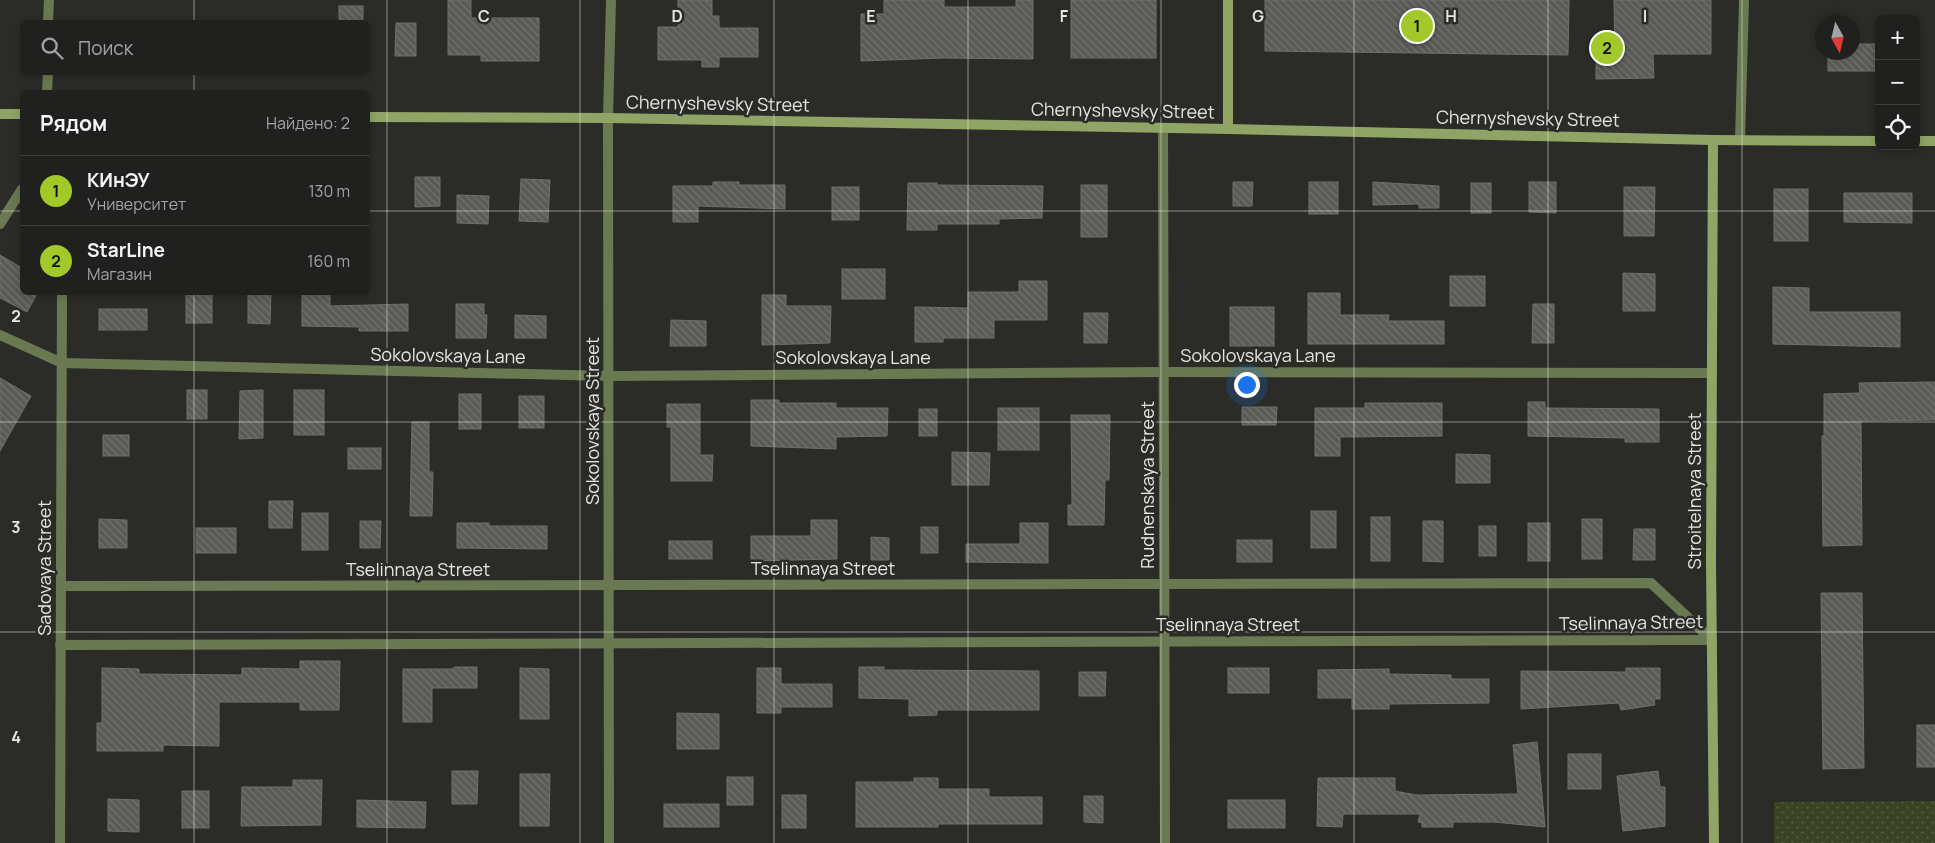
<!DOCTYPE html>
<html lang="ru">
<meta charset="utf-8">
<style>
:root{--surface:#20211e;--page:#282927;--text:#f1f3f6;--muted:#a2a3a4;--line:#3d3e3c;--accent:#a1c92a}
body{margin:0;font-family:Manrope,sans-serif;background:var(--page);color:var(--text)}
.controls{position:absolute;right:15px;top:15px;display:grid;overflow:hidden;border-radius:8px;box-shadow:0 2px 8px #0003}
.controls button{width:45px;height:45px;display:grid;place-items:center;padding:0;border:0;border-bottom:1px solid var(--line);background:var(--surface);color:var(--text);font:25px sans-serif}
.compass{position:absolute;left:1815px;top:15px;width:45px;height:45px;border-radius:50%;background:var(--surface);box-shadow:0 2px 8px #0003;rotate:172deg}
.you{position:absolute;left:1246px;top:384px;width:18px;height:18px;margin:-12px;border:4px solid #fff;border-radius:50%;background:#1a73e8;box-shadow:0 0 0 8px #1a73e833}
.badge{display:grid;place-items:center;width:32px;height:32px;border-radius:50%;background:var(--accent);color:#111;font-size:16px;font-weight:700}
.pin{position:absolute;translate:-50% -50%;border:2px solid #fff;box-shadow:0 1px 5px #0006}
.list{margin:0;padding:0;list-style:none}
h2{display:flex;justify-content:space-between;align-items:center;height:65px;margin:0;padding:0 20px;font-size:21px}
h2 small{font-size:16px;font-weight:400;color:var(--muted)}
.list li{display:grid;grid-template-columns:32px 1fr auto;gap:15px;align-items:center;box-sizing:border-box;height:70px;padding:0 20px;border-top:1px solid var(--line)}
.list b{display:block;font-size:19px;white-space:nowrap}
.list p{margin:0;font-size:16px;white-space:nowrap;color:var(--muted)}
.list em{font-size:16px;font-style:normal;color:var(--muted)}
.icon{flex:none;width:28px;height:28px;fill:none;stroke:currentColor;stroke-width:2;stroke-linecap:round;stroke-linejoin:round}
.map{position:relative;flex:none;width:1935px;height:843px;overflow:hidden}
.search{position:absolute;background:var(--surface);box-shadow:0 2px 8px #0003;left:20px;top:20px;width:350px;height:55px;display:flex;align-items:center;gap:12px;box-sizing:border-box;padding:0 18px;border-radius:8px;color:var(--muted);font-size:19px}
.panel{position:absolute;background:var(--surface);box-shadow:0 2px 8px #0003;left:20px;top:90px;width:350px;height:205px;border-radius:8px}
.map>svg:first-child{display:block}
.grass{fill:url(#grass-dots)}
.building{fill:url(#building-back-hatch);stroke:#6e706b}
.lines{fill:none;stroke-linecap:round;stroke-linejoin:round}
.street{stroke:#6b7952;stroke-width:10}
.secondary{stroke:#90a565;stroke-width:10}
.grid{fill:none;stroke:#e4e5e2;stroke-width:1;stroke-opacity:0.55}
.labels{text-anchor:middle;stroke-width:5;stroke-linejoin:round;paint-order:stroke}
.street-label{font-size:18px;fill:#e4e5e2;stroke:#2b2c28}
.grid-label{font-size:16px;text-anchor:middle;font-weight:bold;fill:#e4e5e2;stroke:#2b2c28;stroke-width:5;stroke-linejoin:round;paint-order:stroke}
</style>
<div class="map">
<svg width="1935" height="843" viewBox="0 0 1935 843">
<defs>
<pattern id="grass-dots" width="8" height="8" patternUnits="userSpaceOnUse" patternTransform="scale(1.25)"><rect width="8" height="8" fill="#394422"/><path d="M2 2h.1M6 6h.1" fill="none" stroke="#565f42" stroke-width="1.8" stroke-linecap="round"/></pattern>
<pattern id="building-back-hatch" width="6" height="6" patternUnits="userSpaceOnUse" patternTransform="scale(1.25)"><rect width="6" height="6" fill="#5a5b57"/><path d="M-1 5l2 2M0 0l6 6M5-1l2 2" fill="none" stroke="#72726f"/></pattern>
</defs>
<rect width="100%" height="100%" fill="#2b2c28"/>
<!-- grass -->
<path class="grass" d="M1935,801v42h-161v-41z"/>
<!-- building -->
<g class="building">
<path d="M448,0h23v18h68v43h-58v-6h-33z"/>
<path d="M678,0h34v16h7v12h39v29h-39v10h-17v-7h-44v-33h20z"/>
<path d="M884,0h60v7h72v-7h17v59l-89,-1 -83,3v-47h23z"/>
<rect x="1071" y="0" width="85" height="58"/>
<path d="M1265,0h304l-1,55 -303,-4z"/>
<path d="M1614,0h97v54h-58l1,24 -58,1v-24h19z"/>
<rect x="339" y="6" width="24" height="16"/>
<path d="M396,23h20v33h-21z"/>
<path d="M1852,44h27v27h-51v-19h24z"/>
<path d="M415,177h25v29l-25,1z"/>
<path d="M521,179l29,1 -2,42 -29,-1z"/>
<path d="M713,182h26v3h46v24l-87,-3v16h-25v-36h40z"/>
<path d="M1233,182h20l-1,24h-19z"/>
<rect x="1309" y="182" width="29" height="32"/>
<path d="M1373,182l66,4v22h-20v-4l-46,1z"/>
<path d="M1529,182h27v31l-27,-1z"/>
<path d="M908,183h29v2l106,1 -1,32 -43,1v5h-62v6h-30z"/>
<rect x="1471" y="183" width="20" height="30"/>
<rect x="1081" y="185" width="26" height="52"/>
<rect x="832" y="187" width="27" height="33"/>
<path d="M1624,187h31l-1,49h-30z"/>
<rect x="1774" y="189" width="34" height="52"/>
<path d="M1844,193h68v30l-68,-1z"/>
<path d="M457,195l32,1 -1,28 -31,-1z"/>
<path d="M0,255l22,13v24h16l-11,20 -27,-14z"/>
<rect x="842" y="269" width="43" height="30"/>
<path d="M1623,273l32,1v37h-32z"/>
<rect x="1450" y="276" width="35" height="30"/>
<path d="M1019,281h28v39h-53v18h-51v4h-28v-35l53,1v-16h51z"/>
<path d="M1773,287l36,1v24h91v35l-127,-3z"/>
<rect x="186" y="292" width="26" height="31"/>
<path d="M248,292h23l-1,32 -22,-1z"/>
<path d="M302,292h28v14l78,-2v27h-49v-4l-57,-1z"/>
<path d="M1308,293h32v22h49l-1,6h56v23h-136z"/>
<path d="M762,295h24v11h45l-1,37 -68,2z"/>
<path d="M456,304h28v11h3l-1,23h-30z"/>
<path d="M1533,304h21v39h-22z"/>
<rect x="1230" y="307" width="44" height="39"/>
<rect x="99" y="309" width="48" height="21"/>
<path d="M1084,313h24l-1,30h-23z"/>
<path d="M515,315l31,1v22h-31z"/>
<path d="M671,320l35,1v25h-36z"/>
<path d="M0,378l31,18 -31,55z"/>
<path d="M1935,382v38l-74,1 1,124 -39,1 -1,-110h2v-42l36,-1 -1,-10z"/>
<rect x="187" y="390" width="20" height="29"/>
<path d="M263,390v48l-24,1 1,-48z"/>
<rect x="294" y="390" width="30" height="45"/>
<rect x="459" y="394" width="22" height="35"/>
<rect x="519" y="396" width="25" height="32"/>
<path d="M751,400h28v3h57v5h52l-1,28 -51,1v12l-85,-3z"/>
<path d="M1528,402h17v6l114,1v33h-34v-4l-97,-2z"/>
<path d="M1365,403h77v33l-102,1v19h-25v-48h50z"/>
<path d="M667,404h33v51h13l-1,26h-41v-54h-4z"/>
<path d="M1242,407h35l-1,18h-34z"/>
<rect x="998" y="408" width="41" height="42"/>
<rect x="919" y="409" width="18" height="27"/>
<path d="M1071,415h39l-1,65h-4l-1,45h-36v-20h4z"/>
<path d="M412,422h17v50h4l-1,44h-22z"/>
<rect x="103" y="435" width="26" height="21"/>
<rect x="348" y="448" width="33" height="21"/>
<path d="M952,452l38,1 -1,32h-37z"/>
<path d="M1456,454l34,1v28h-34z"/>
<path d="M269,501h24l-1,27h-23z"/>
<rect x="1311" y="511" width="25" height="37"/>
<rect x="302" y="513" width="26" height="37"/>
<rect x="1371" y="517" width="19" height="44"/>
<path d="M99,519l28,1v28h-28z"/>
<rect x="1582" y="519" width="20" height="40"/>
<path d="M811,520h26v39l-86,2v-25h60z"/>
<path d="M360,521h21l-1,27h-20z"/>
<path d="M1423,521h20v41l-20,-1z"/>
<path d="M457,523h32v3h58v23l-90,-1z"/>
<path d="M1020,523h28v40l-82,-1v-18h54z"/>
<rect x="1528" y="523" width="22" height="38"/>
<rect x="1479" y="526" width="17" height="30"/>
<rect x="921" y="527" width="17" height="26"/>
<rect x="196" y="528" width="40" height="25"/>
<path d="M1634,529h21v31h-22z"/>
<path d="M871,537l18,1v22h-18z"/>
<rect x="1237" y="540" width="35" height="22"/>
<rect x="669" y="541" width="43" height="18"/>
<path d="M1821,593h41l2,175 -41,1z"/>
<path d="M300,661h40l-1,49h-39v-8h-81v44l-56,-1v6h-66v-28h5v-55l37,1v5l103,1v-7l58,1z"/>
<path d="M454,667h23v21h-45v34h-29v-53h51z"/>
<path d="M859,667h25v3l155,1v39h-102v5l-28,1v-17l-50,-1z"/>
<path d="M520,668l29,1v50h-29z"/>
<path d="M757,668h24v16h51v23h-51v6h-24z"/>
<rect x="1228" y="668" width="41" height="25"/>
<path d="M1626,668h34v31h-6l1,6 -34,5 -2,-7 -98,6v-38l105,1z"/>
<path d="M1389,669v5l62,1v4h38v24l-100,1v5h-37v-11h-34v-28z"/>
<path d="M1079,672h27l-1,24h-26z"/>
<path d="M677,713l42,1v35h-42z"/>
<rect x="1917" y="725" width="18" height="42"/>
<path d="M1537,742l8,85 -51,-5h-41v5h-31v-4l-4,-1 2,-8h-77l-1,13 -25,-1 1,-48h77v13l21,4 102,-1 -5,-49z"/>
<rect x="1568" y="754" width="33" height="35"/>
<path d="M452,771h26l-1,33h-25z"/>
<path d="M1658,771l2,16h5v39l-42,5 -6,-55z"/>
<path d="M520,774h30l-1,52h-29z"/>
<rect x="727" y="777" width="26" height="28"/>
<path d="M914,778h24v11h51v8h53v27h-104v3h-82v-45h58z"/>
<path d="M293,780h29l-1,45 -80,1 1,-39h51z"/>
<rect x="182" y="791" width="27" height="37"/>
<rect x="782" y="795" width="24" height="33"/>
<path d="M1084,796h19v27l-19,-1z"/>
<path d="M108,799l31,1v32l-31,-1z"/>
<path d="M357,800l69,2 -1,26 -68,-1z"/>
<rect x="1228" y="800" width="57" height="28"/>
<rect x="664" y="804" width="55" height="23"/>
</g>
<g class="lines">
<!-- street -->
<g class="street">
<path d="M48,22l1,-22"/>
<path d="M47,92l1,-20"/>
<path d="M1163,128l2,715"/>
<path d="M1740,140l4,-140"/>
<path d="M0,224l22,-35"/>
<path d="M0,335l62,28 547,13 555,-4 548,1"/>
<path d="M61,586l1590,-3 61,57"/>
<path d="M60,645l1652,-5"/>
<path d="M60,843l2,-551"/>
<path d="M609,843l-1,-725 3,-118"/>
</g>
<!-- secondary -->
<g class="secondary">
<path d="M0,114h22"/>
<path d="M368,117l240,1 620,11 485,11 166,1"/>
<path d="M1228,129v-129"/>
<path d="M1713,140l-2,423 3,280"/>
<path d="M1916,141h19"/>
</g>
</g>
<!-- grid -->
<path class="grid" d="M194,0v22M387,0v843M580,0v843M774,0v843M968,0v843M1161,0v843M1354,0v843M1548,0v843M1742,0v843M194,72v20M0,211h22M368,211h1567M194,292v551M0,422h1935M0,632h1935"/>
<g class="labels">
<!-- street labels -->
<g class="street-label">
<text transform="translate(718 104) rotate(1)" y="6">Chernyshevsky Street</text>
<text transform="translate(1123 111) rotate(1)" y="6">Chernyshevsky Street</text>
<text transform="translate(1528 119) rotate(1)" y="6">Chernyshevsky Street</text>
<text transform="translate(448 356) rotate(1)" y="6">Sokolovskaya Lane</text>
<text x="1258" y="362">Sokolovskaya Lane</text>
<text x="853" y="364">Sokolovskaya Lane</text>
<text transform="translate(593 421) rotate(-90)" y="6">Sokolovskaya Street</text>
<text transform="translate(1148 485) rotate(-90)" y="6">Rudnenskaya Street</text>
<text transform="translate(1695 491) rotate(-90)" y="6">Stroitelnaya Street</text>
<text transform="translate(45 568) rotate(-90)" y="6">Sadovaya Street</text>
<text x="823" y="575">Tselinnaya Street</text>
<text x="418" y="576">Tselinnaya Street</text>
<text transform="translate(1631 623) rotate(-1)" y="6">Tselinnaya Street</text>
<text x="1228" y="631">Tselinnaya Street</text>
</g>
</g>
<g class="grid-label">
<text x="484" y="22">C</text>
<text x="677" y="22">D</text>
<text x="871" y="22">E</text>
<text x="1064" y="22">F</text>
<text x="1258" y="22">G</text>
<text x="1451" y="22">H</text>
<text x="1645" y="22">I</text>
<text x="16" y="322">2</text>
<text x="16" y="533">3</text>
<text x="16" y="743">4</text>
</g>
</svg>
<div class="controls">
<button>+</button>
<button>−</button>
<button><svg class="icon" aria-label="locate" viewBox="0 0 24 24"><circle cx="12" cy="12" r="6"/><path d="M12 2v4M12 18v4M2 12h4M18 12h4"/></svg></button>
</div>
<svg class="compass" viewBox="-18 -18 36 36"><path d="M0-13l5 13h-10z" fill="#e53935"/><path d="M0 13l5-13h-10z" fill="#a2a3a4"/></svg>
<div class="you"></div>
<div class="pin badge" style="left:1417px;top:26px">1</div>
<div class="pin badge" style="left:1607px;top:48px">2</div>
<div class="search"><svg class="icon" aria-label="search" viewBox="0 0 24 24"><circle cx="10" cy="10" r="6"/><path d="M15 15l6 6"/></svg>Поиск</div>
<section class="panel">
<h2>Рядом<small>Найдено: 2</small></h2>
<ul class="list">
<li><span class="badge">1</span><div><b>КИнЭУ</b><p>Университет</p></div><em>130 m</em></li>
<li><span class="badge">2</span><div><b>StarLine</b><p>Магазин</p></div><em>160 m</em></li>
</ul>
</section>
</div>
